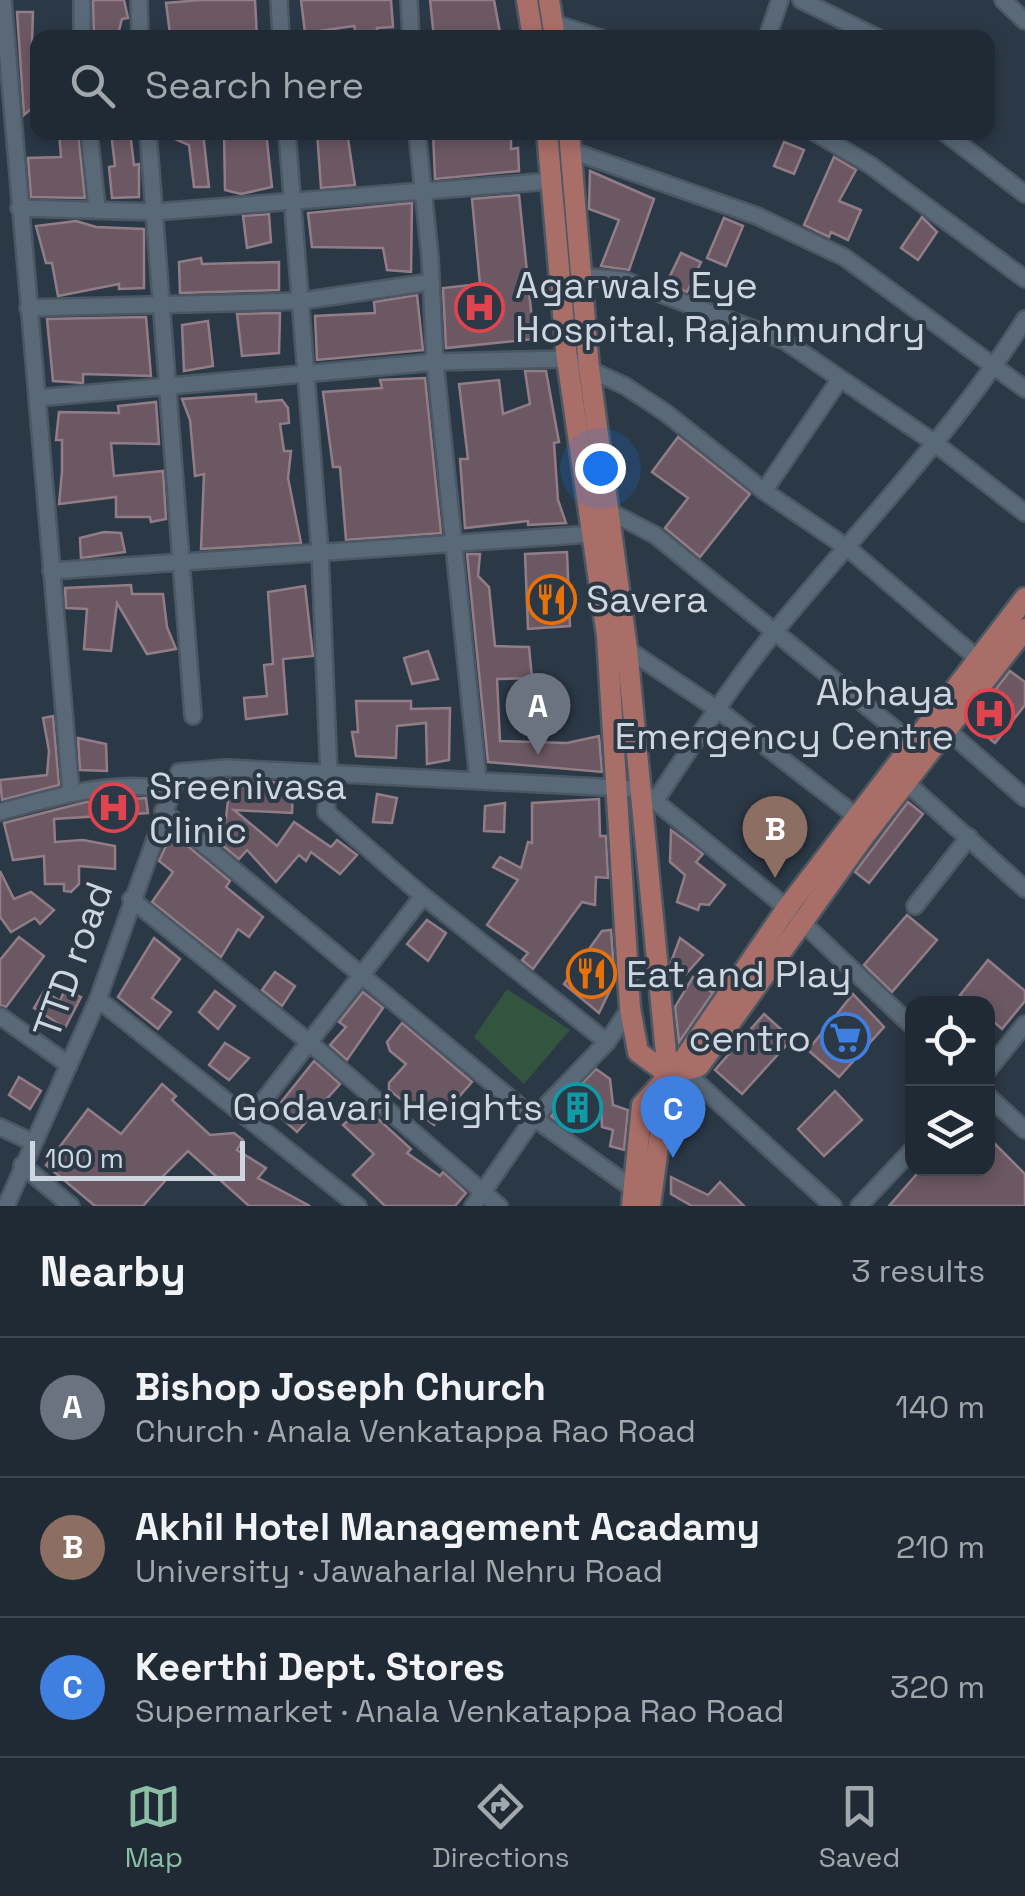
<!DOCTYPE html>
<meta charset="utf-8">
<style>
:root{--surface:#202a34;--page:#2d3640;--text:#f1f3f6;--muted:#a2a7ac;--line:#3d464f;--accent:#8abfa5}
body{margin:0;font-family:"Space Grotesk",sans-serif;background:var(--page);color:var(--text)}
.controls{position:absolute;right:30px;bottom:30px;display:grid;overflow:hidden;border-radius:20px;box-shadow:0 5px 15px #0003}
.controls button{width:90px;height:90px;display:grid;place-items:center;padding:0;border:0;border-bottom:2px solid var(--line);background:var(--surface);color:var(--text);font:50px sans-serif}
.scale{position:absolute;left:30px;bottom:25px;width:215px;box-sizing:border-box;padding-left:10px;border:5px solid #ced7e0;border-top:0;font-size:28px;line-height:35px;white-space:nowrap;color:#ced7e0;-webkit-text-stroke:8px #2b3846;paint-order:stroke}
.you{position:absolute;left:600px;top:468px;width:35px;height:35px;margin:-25px;border:8px solid #fff;border-radius:50%;background:#1a73e8;box-shadow:0 0 0 15px #1a73e833}
.badge{display:grid;place-items:center;width:65px;height:65px;border-radius:50%;background:var(--accent);color:#fff;font-size:32px;font-weight:700}
.pin{position:absolute;translate:-50% -82px;filter:drop-shadow(0 2px 5px #0008)}
.pin::after{content:'';position:absolute;top:52px;width:35px;height:30px;background:inherit;clip-path:polygon(0 0,100% 0,50% 100%)}
.list{margin:0;padding:0;list-style:none}
h2{display:flex;justify-content:space-between;align-items:center;height:130px;margin:0;padding:0 40px;font-size:42px}
h2 small{font-size:32px;font-weight:400;color:var(--muted)}
.list li{display:grid;grid-template-columns:65px 1fr auto;gap:30px;align-items:center;box-sizing:border-box;height:140px;padding:0 40px;border-top:2px solid var(--line)}
.list b{display:block;font-size:38px;white-space:nowrap}
.list p{margin:0;font-size:32px;white-space:nowrap;color:var(--muted)}
.list em{font-size:32px;font-style:normal;color:var(--muted)}
.icon{flex:none;width:55px;height:55px;fill:none;stroke:currentColor;stroke-width:2;stroke-linecap:round;stroke-linejoin:round}
.map{position:relative;flex:none;width:1025px;height:1206px;overflow:hidden}
.search{position:absolute;background:var(--surface);box-shadow:0 5px 15px #0003;left:30px;right:30px;top:30px;height:110px;display:flex;align-items:center;gap:25px;box-sizing:border-box;padding:0 35px;border-radius:20px;color:var(--muted);font-size:38px}
.sheet{height:550px;background:var(--surface)}
nav{display:flex;justify-content:space-around;align-items:center;box-sizing:border-box;height:140px;border-top:2px solid var(--line);background:var(--surface);font-size:28px;color:var(--muted)}
nav a{display:grid;justify-items:center;gap:5px}
nav .on{color:var(--accent)}
.map>svg:first-child{display:block}
.green{fill:#33543f}
.building{fill:#6c5863;stroke:#927d87;stroke-width:2.5}
.lines{fill:none;stroke-linecap:round;stroke-linejoin:round}
.minor-casing{stroke:#4b5762;stroke-width:20}
.major-casing{stroke:#4b5762;stroke-width:25}
.minor{stroke:#5a6978;stroke-width:15}
.major{stroke:#aa6e69;stroke-width:20}
.labels{text-anchor:middle;stroke-width:8;stroke-linejoin:round;paint-order:stroke}
.poi-label{font-size:38px;fill:#ced7e0;stroke:#2b3846;text-anchor:start}
.street-label{font-size:38px;fill:#ced7e0;stroke:#2b3846}
</style>
<div class="map">
<svg width="1025" height="1206" viewBox="0 0 1025 1206">
<rect width="100%" height="100%" fill="#2b3846"/>
<!-- green -->
<path class="green" d="M507,989l63,41 -46,54 -50,-47z"/>
<!-- building -->
<g class="building">
<path d="M93,0h31l4,18 -6,1 -5,19h-23z"/>
<path d="M201,0h54l2,38h-36l-1,-6 -50,2 -4,-31z"/>
<path d="M301,0h90l2,27 -16,1v10h-20l-3,-12 -49,7z"/>
<path d="M430,0h64l7,38h-67z"/>
<path d="M17,12h16l-1,31h6l-2,62 -12,10z"/>
<path d="M59,132h19l7,66 -54,-1 -3,-39 33,-1z"/>
<path d="M111,132h19l4,33 5,-1v33l-27,1 -3,-31 6,-1z"/>
<path d="M159,132h44l6,55h-15l-5,-42z"/>
<path d="M224,132h42l6,55 -31,7 -16,-4z"/>
<path d="M317,132h30l8,53 -34,3z"/>
<path d="M433,132h78v17l7,-1 1,23 -84,8z"/>
<path d="M784,142l20,8 -10,24 -20,-8z"/>
<path d="M834,157l22,13 -17,31 22,9 -13,30 -17,-8 -2,5 -25,-12z"/>
<path d="M590,171l64,28 -25,71 -28,-4 18,-46 -30,-11z"/>
<path d="M519,195l15,144 -88,9 -3,-60 37,-4 -8,-85z"/>
<path d="M412,203l-1,69 -24,-2 -4,-22 -71,-1 -4,-34z"/>
<path d="M269,214l2,28 -24,6 -4,-32z"/>
<path d="M922,217l15,15 -19,28 -17,-12z"/>
<path d="M724,218l19,8 -17,40 -19,-8z"/>
<path d="M76,221l20,6 48,2v59l-25,1v-5l-61,12 -6,-33h-6l-10,-37z"/>
<path d="M681,253l20,9 -14,30 -21,-8z"/>
<path d="M201,258l1,6 77,-2v28l-99,3 -1,-31z"/>
<path d="M417,295l6,55 -106,10 -2,-44 60,-3 -1,-11z"/>
<path d="M280,313l-1,40 -37,3 -5,-42z"/>
<path d="M146,317l5,59 -68,-2v9l-30,-2 -6,-62z"/>
<path d="M208,321l5,45 -29,5 -2,-46z"/>
<path d="M525,371h21l13,71 -5,1 4,57 8,23 -38,2v-4l-63,7 -5,-69h8l-9,-75 40,-4 4,34 27,-10z"/>
<path d="M425,378l16,155 -95,7 -6,-73h-7l-10,-75 59,-4 -2,-8z"/>
<path d="M256,394v8l26,-2 6,8 1,15 -9,1 4,27h7l-3,27 13,65 -100,6 3,-75 -9,2 -5,-56 -8,-21z"/>
<path d="M156,402l3,42 -48,-1 3,33 49,-5 3,48 -15,3 -1,-5h-34v-20l-57,7 3,-32v-32h-6l3,-28 60,1 -1,-7z"/>
<path d="M678,437l72,57 -50,63 -35,-29 23,-30 -36,-26z"/>
<path d="M104,532l17,1 4,19 -44,6 -1,-20z"/>
<path d="M567,552l3,74 -42,3 -3,-75z"/>
<path d="M467,554h13l-2,22 11,11 6,59 34,1 3,31 -35,1 3,62 67,2 32,-7 3,36 -114,-10z"/>
<path d="M131,585l1,9h31l4,33 9,22 -29,5 -30,-51 -6,48 -27,-2 3,-40 -21,-1 -1,-20z"/>
<path d="M305,586l8,70 -30,3 4,55 -41,5 -2,-21 23,-2 -3,-31 9,-1 -5,-72z"/>
<path d="M428,651l10,28 -26,5 -8,-26z"/>
<path d="M1010,671l15,11v23l-30,38 -26,-20z"/>
<path d="M356,701h55v8l39,-1 -1,52 -22,4 -1,-41 -29,3 -1,32 -40,-2 -4,-24h6z"/>
<path d="M53,716l6,69 -57,15 -2,-20 47,-5 2,-24 -6,-33z"/>
<path d="M78,738l28,6 1,27 -27,-1z"/>
<path d="M230,780l63,3 -1,30 -58,-3 43,36 17,-24 37,25 6,-7 20,15 -17,19 -29,-22 -5,9 -7,-6 -23,27 -29,-32 -8,9 -28,-23 15,-17z"/>
<path d="M377,794l20,4 -5,25 -19,-1z"/>
<path d="M146,798l2,15 -94,6 1,23 28,-2 32,6v23l-36,-3v18l-8,8 -7,-1v-7h-19l-1,-28 -31,4 -9,-37 82,-21z"/>
<path d="M599,799l1,37h6l2,42 -12,-1 -1,28 -13,-3 -49,67 -11,-9 6,-7 -41,-28 31,-45 -25,-13 7,-10 21,11 7,-26 4,1v-40z"/>
<path d="M908,802l15,12 -54,69 -14,-11z"/>
<path d="M505,803l-1,29 -20,-1 1,-25z"/>
<path d="M671,830l32,24 -7,8 29,23 -16,20 -9,-1 -2,6 -21,-8 8,-27 -15,-13z"/>
<path d="M172,833l58,48 -4,6 37,30 -14,20 -11,-8 -17,28 -69,-55 21,-30 -14,-11z"/>
<path d="M0,871l14,28 17,-7 23,18 -14,14 -5,-6 -24,14 -11,-15z"/>
<path d="M907,915l30,25 -45,52 -28,-27z"/>
<path d="M427,920l19,13 -18,28 -21,-17z"/>
<path d="M611,930l3,41 -7,9 6,4 -14,29 -35,-29 38,-53z"/>
<path d="M19,937l25,19 -38,51 -6,-2v-45z"/>
<path d="M154,938l26,21 -28,39 19,14 -13,17 -40,-32z"/>
<path d="M680,938l23,17 -17,19 -15,-12z"/>
<path d="M988,960l37,31v10l-23,28 -14,-12v-13h-17l-11,-9z"/>
<path d="M726,970l2,1 -49,71 -4,-35 18,-30 18,15z"/>
<path d="M275,972l20,14 -13,20 -20,-16z"/>
<path d="M65,989l16,8 -16,31 -31,-20 10,-17 16,10z"/>
<path d="M215,991l20,15 -17,23 -19,-17z"/>
<path d="M363,992l20,16 -36,52 -17,-15 16,-18 -7,-5z"/>
<path d="M853,994l31,33 -45,50 -31,-27z"/>
<path d="M764,1014l28,25 -50,55 -27,-24z"/>
<path d="M402,1023l70,59 -38,43 -45,-35v-7l17,-19 -16,-13 -3,-9z"/>
<path d="M225,1043l24,15 -20,22 -20,-15z"/>
<path d="M314,1061l26,23 -43,48 -23,-21z"/>
<path d="M596,1069l14,10 3,26 15,5 -4,40 -14,-4 3,-16 -11,-3 -1,-20 -29,25 -21,-16z"/>
<path d="M19,1077l22,14 -11,18 -21,-14z"/>
<path d="M162,1084l14,12 -4,4 38,35 24,-2 9,7 -6,10 29,18 -8,10 52,28h-61l-61,-55 -26,26 3,4 -22,25h-48l-49,-41 42,-56 33,25z"/>
<path d="M835,1091l27,29 -38,36 -26,-27z"/>
<path d="M364,1106l47,43 -4,4 33,23 3,-4 23,21 -11,13h-70l-32,-31 21,-21 -31,-29z"/>
<path d="M988,1137l37,37v32h-136l33,-38h66z"/>
<path d="M671,1177l37,18 12,-13 24,24h-52l-21,-12z"/>
</g>
<g class="lines">
<defs>
<g id="minor">
<path d="M3,0l68,793"/>
<path d="M82,0v38"/>
<path d="M139,0l1,38"/>
<path d="M279,0l2,38"/>
<path d="M409,0l2,38"/>
<path d="M801,0l77,38"/>
<path d="M1003,0l22,21"/>
<path d="M553,23l47,15"/>
<path d="M767,38l13,-38"/>
<path d="M89,132l8,76"/>
<path d="M148,132l45,584"/>
<path d="M287,132l33,421 9,223 -3,36 91,79 190,151"/>
<path d="M417,132l13,125 5,105 43,417"/>
<path d="M814,132l56,33 155,114"/>
<path d="M944,132l81,62"/>
<path d="M572,151l185,65 87,41 181,132"/>
<path d="M19,208l135,4 398,-31"/>
<path d="M579,276l45,4 161,61 147,100 93,72"/>
<path d="M28,308l273,-7 130,-19"/>
<path d="M37,398l398,-36 132,-3 58,27 41,27 98,78 85,58 130,111"/>
<path d="M764,491l76,-112"/>
<path d="M611,512l44,23 257,208"/>
<path d="M51,571l540,-37"/>
<path d="M627,649l90,60 139,107"/>
<path d="M939,723l86,75"/>
<path d="M901,778l124,111"/>
<path d="M657,798c37,-55 73,-111 115,-163 83,-102 183,-204 253,-316"/>
<path d="M163,811l371,307 98,70"/>
<path d="M0,812c58,-16 110,-32 170,-23"/>
<path d="M131,899l179,144 189,163"/>
<path d="M915,906l54,-69"/>
<path d="M98,999l260,207"/>
<path d="M0,1016l69,49"/>
<path d="M988,1070l37,-46"/>
<path d="M671,1075l23,5 139,126"/>
<path d="M988,1096l37,34"/>
<path d="M250,1118l173,-222"/>
<path d="M0,1127l32,15"/>
<path d="M22,1165l49,41"/>
<path d="M6,1206l92,-207 81,-227 47,-4 414,21 147,119 125,118"/>
<path d="M473,1206l61,-88 73,-76 23,-34"/>
<path d="M859,1206l53,-56"/>
</g>
<g id="major">
<path d="M527,0l6,38"/>
<path d="M549,0l6,38"/>
<path d="M547,132l20,227 40,277 23,372 8,44 30,22"/>
<path d="M569,132l20,236 38,281 41,425 -18,132"/>
<path d="M670,1074l29,-8 166,-231 160,-206"/>
<path d="M632,1206l10,-101 42,-46 103,-151 238,-310"/>
</g>
</defs>
<!-- minor casing -->
<use href="#minor" class="minor-casing"/>
<!-- major casing -->
<use href="#major" class="major-casing"/>
<!-- minor -->
<use href="#minor" class="minor"/>
<!-- major -->
<use href="#major" class="major"/>
</g>
<!-- icons -->
<defs>
<symbol id="hospital-ring" viewBox="-11 -11 22 22"><circle r="9.5" fill="#2b3846" stroke="#e0444e" stroke-width="1.5"/><path d="M-5-5h3v3.5h4V-5h3V5h-3V1.5h-4V5h-3Z" fill="#e0444e"/></symbol>
<symbol id="restaurant-ring" viewBox="-11 -11 22 22"><circle r="9.5" fill="#2b3846" stroke="#e8710a" stroke-width="1.5"/><path d="M-5-6h1v4h1v-4h1v4h1v-4h1v5L-1.5 .5V6h-2V.5L-5-1ZM5-6V6H3V1.5H1.5Q1.5-4 5-6Z" fill="#e8710a"/></symbol>
<symbol id="supermarket-ring" viewBox="-11 -11 22 22"><circle r="9.5" fill="#2b3846" stroke="#3f7fe0" stroke-width="1.5"/><path d="M-6-5.5h2.5l.6 2H6L4.5 2H-2.5L-4.4-4H-6ZM-1.5 3.2a1.3 1.3 0 1 0 .1 0ZM3 3.2a1.3 1.3 0 1 0 .1 0Z" fill="#3f7fe0"/></symbol>
<symbol id="building-ring" viewBox="-11 -11 22 22"><circle r="9.5" fill="#2b3846" stroke="#0f9aa8" stroke-width="1.5"/><path d="M-4-6H4V6H1V3H-1V6H-4ZM-2.5-4.3h1.7v1.8h-1.7ZM.8-4.3h1.7v1.8H.8ZM-2.5-1h1.7V.8h-1.7ZM.8-1h1.7V.8H.8Z" fill="#0f9aa8"/></symbol>
</defs>
<g fill-rule="evenodd">
<use href="#hospital-ring" x="452" y="280" width="55" height="55"/>
<use href="#restaurant-ring" x="524" y="572" width="55" height="55"/>
<use href="#hospital-ring" x="962" y="686" width="55" height="55"/>
<use href="#hospital-ring" x="86" y="780" width="55" height="55"/>
<use href="#restaurant-ring" x="564" y="946" width="55" height="55"/>
<use href="#supermarket-ring" x="818" y="1010" width="55" height="55"/>
<use href="#building-ring" x="550" y="1080" width="55" height="55"/>
</g>
<g class="labels">
<!-- poi labels -->
<g class="poi-label">
<text x="515" y="298">Agarwals Eye<tspan x="515" dy="44">Hospital, Rajahmundry</tspan></text>
<text x="586" y="612">Savera</text>
<text x="954" y="705" text-anchor="end">Abhaya<tspan x="954" dy="44">Emergency Centre</tspan></text>
<text x="149" y="799">Sreenivasa<tspan x="149" dy="44">Clinic</tspan></text>
<text x="626" y="987">Eat and Play</text>
<text x="811" y="1051" text-anchor="end">centro</text>
<text x="543" y="1120" text-anchor="end">Godavari Heights</text>
</g>
<!-- street labels -->
<g class="street-label">
<text transform="translate(73 960) rotate(-70)" y="13">TTD road</text>
</g>
</g>
</svg>
<div class="controls">
<button><svg class="icon" aria-label="locate" viewBox="0 0 24 24"><circle cx="12" cy="12" r="6"/><path d="M12 2v4M12 18v4M2 12h4M18 12h4"/></svg></button>
<button><svg class="icon" aria-label="layers" viewBox="0 0 24 24"><path d="M12 4l9 5-9 5-9-5zM3 14l9 5 9-5"/></svg></button>
</div>
<div class="scale">100 m</div>
<div class="you"></div>
<div class="pin badge" style="left:538px;top:755px;background:#6b7280">A</div>
<div class="pin badge" style="left:775px;top:878px;background:#8d6e63">B</div>
<div class="pin badge" style="left:673px;top:1158px;background:#3f7fe0">C</div>
<div class="search"><svg class="icon" aria-label="search" viewBox="0 0 24 24"><circle cx="10" cy="10" r="6"/><path d="M15 15l6 6"/></svg>Search here</div>
</div>
<section class="sheet">
<h2>Nearby<small>3 results</small></h2>
<ul class="list">
<li><span class="badge" style="background:#6b7280">A</span><div><b>Bishop Joseph Church</b><p>Church · Anala Venkatappa Rao Road</p></div><em>140 m</em></li>
<li><span class="badge" style="background:#8d6e63">B</span><div><b>Akhil Hotel Management Acadamy</b><p>University · Jawaharlal Nehru Road</p></div><em>210 m</em></li>
<li><span class="badge" style="background:#3f7fe0">C</span><div><b>Keerthi Dept. Stores</b><p>Supermarket · Anala Venkatappa Rao Road</p></div><em>320 m</em></li>
</ul>
</section>
<nav>
<a class="on"><svg class="icon" aria-label="map" viewBox="0 0 24 24"><path d="M3 6l6-2 6 2 6-2v14l-6 2-6-2-6 2zM9 4v14M15 6v14"/></svg>Map</a>
<a><svg class="icon" aria-label="directions" viewBox="0 0 24 24"><path d="M12 3l9 9-9 9-9-9zM9 14v-3h6M13 9l2 2-2 2"/></svg>Directions</a>
<a><svg class="icon" aria-label="saved" viewBox="0 0 24 24"><path d="M7 4h10v16l-5-4-5 4z"/></svg>Saved</a>
</nav>
